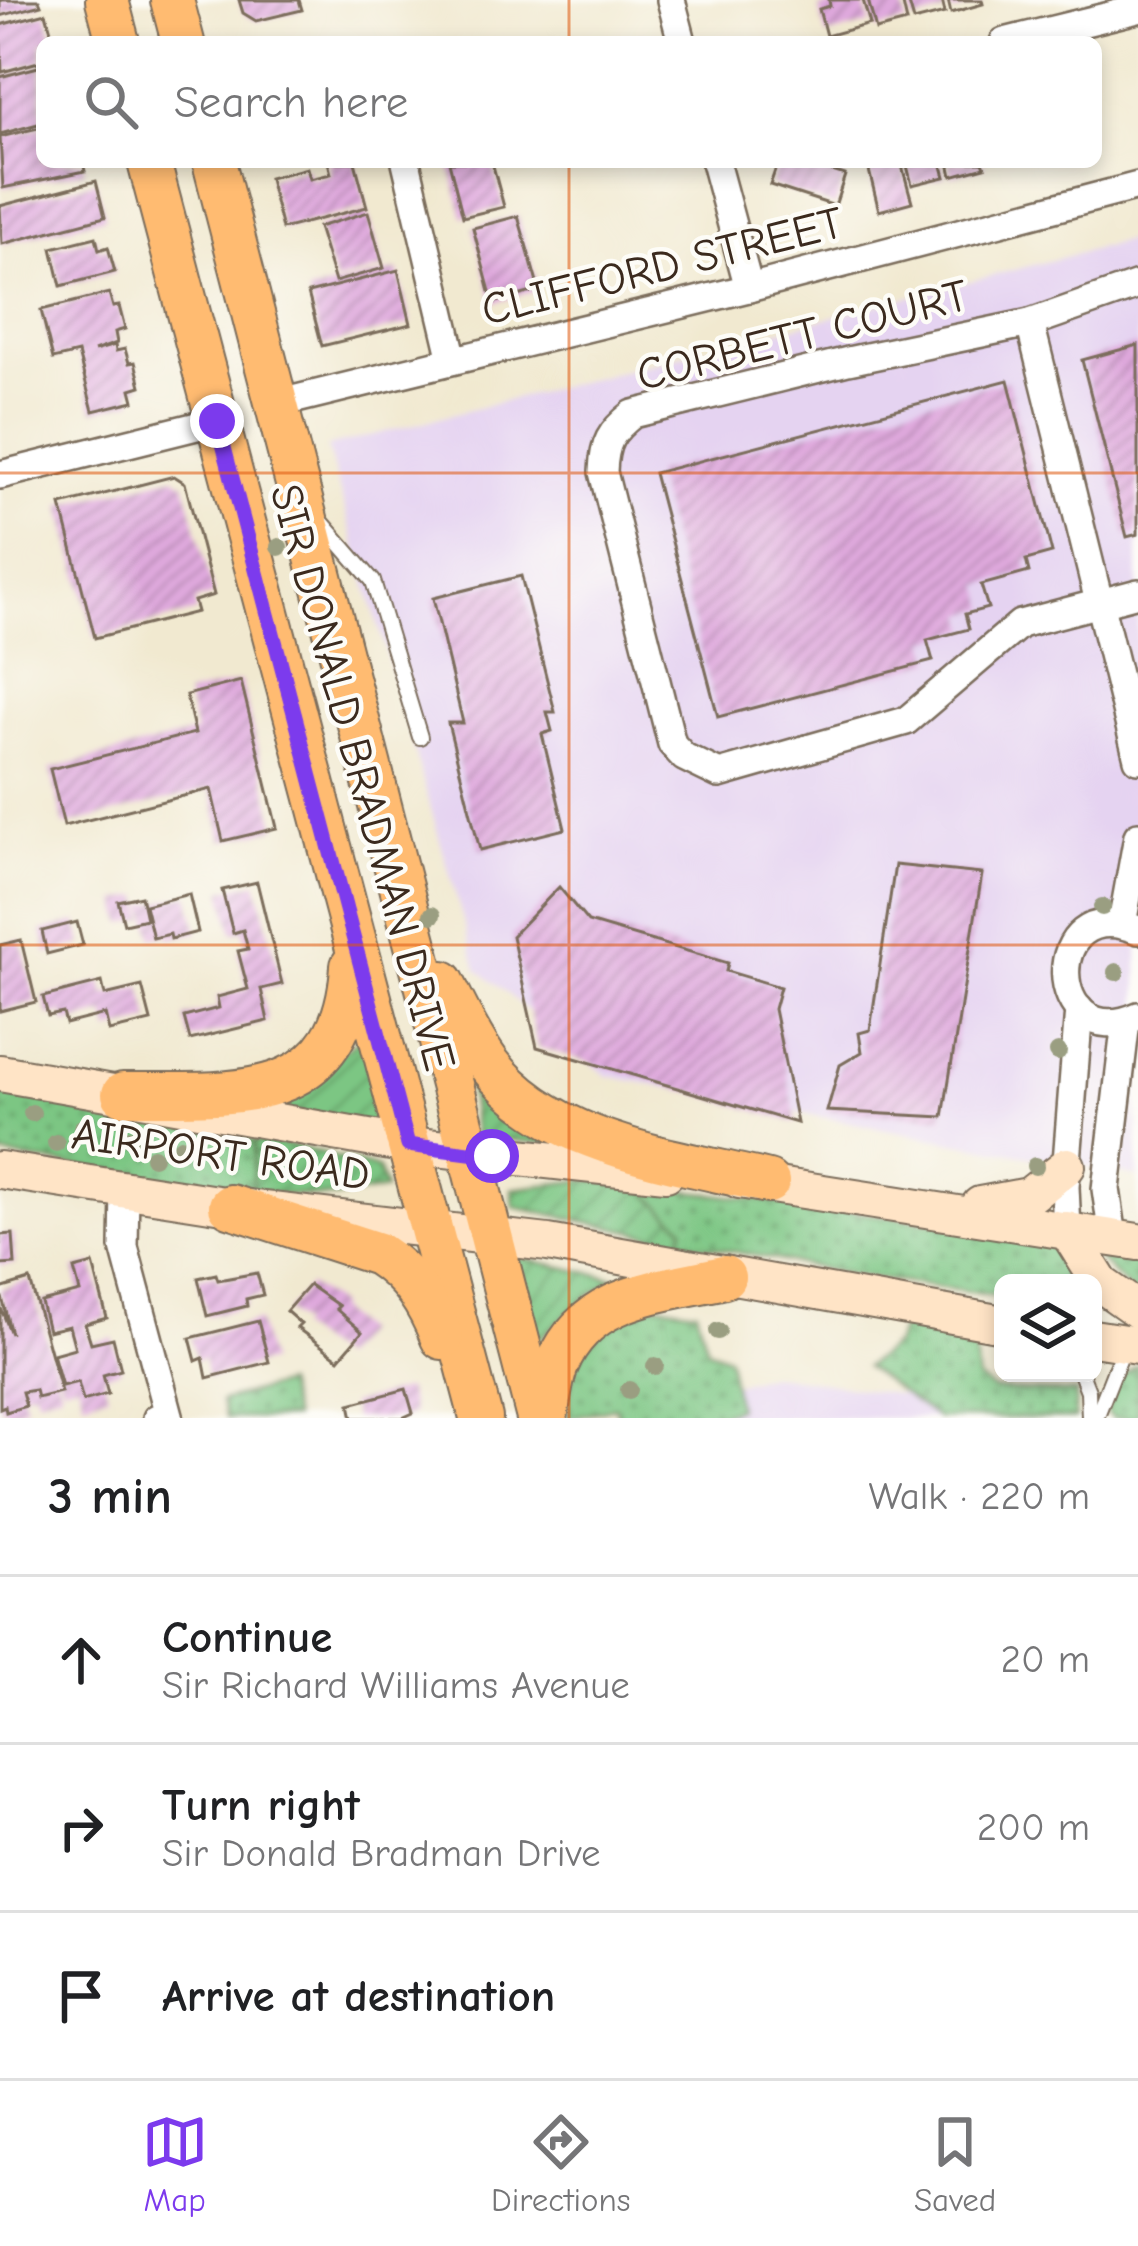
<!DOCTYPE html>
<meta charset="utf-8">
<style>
:root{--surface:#fff;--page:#f6f6f6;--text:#202124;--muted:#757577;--line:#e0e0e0;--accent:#7c3aed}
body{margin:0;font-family:"Comic Neue",sans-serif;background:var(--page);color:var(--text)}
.controls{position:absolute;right:36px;bottom:36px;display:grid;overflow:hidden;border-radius:18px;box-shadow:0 6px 18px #0003}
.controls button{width:108px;height:108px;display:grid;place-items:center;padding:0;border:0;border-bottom:3px solid var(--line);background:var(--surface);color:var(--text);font:60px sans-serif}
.stop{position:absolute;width:36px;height:36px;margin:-27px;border:9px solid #7c3aed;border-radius:50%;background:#fff}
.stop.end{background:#7c3aed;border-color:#fff;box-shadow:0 3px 12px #0008}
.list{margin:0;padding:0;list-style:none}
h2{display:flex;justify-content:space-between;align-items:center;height:156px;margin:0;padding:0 48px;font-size:51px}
h2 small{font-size:39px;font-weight:400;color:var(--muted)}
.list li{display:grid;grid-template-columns:78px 1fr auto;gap:36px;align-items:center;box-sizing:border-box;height:168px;padding:0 48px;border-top:3px solid var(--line)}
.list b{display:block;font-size:45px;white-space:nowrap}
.list p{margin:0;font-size:39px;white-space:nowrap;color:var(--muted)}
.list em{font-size:39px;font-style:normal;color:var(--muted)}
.icon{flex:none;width:66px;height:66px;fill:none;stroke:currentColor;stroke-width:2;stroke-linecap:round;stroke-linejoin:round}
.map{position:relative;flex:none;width:1138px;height:1418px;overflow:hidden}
.search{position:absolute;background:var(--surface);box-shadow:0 6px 18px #0003;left:36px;right:36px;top:36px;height:132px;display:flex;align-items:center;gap:30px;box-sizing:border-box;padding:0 42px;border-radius:18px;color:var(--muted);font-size:45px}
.sheet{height:660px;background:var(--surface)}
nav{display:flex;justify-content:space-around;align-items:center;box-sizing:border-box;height:168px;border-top:3px solid var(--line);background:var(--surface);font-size:33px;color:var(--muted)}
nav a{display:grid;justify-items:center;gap:6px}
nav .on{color:var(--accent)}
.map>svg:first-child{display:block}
.built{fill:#e5d3f1}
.grass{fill:url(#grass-dots);stroke:#5c7850;stroke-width:3}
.garden{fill:url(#garden-furrows);stroke:#5c7850;stroke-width:3}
.building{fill:url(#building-hatch)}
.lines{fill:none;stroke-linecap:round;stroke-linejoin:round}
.service-casing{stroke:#7b6d5c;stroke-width:18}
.minor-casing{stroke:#7b6d5c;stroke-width:32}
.secondary-casing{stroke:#7b6d5c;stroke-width:40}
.primary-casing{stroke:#7b6d5c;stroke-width:46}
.service{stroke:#fff;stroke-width:14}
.minor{stroke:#fff;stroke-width:27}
.secondary{stroke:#ffe4c6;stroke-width:36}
.primary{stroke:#ffbb71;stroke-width:42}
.tree{fill:#9a9e81}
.route{stroke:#7c3aed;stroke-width:15}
.grid{fill:none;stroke:#df570d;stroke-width:3;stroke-opacity:0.55}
.labels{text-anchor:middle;stroke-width:9;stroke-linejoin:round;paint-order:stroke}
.street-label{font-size:45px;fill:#3b2a1e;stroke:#fdfcf7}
</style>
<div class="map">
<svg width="1138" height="1418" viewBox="0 0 1138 1418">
<defs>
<pattern id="grass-dots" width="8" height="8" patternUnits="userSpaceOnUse" patternTransform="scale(3)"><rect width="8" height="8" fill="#7cc683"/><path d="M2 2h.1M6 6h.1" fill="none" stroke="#67a16b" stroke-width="1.8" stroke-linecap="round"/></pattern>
<pattern id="garden-furrows" width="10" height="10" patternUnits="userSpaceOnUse" patternTransform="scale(3)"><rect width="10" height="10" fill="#7cc683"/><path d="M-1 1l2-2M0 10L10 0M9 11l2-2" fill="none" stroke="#67a16b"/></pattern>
<pattern id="building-hatch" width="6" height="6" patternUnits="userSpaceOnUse" patternTransform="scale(3)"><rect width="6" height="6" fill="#dfa9dd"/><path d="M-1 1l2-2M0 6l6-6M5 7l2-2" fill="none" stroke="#b68ab3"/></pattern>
</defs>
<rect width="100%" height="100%" fill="#fdfcf7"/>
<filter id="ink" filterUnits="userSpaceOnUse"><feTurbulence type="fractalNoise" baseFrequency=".00833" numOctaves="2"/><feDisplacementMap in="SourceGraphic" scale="24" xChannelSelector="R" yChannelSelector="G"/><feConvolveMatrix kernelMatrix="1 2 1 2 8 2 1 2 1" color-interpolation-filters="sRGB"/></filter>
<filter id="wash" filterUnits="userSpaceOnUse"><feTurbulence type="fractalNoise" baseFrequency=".004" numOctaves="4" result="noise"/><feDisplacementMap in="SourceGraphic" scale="48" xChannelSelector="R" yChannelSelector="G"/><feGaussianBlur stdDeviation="2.7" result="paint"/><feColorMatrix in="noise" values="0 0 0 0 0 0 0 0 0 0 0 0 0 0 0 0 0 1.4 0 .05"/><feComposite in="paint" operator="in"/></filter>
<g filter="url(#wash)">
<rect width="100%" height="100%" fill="#f1e9d0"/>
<!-- built -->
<g class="built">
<path d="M1138,238v939l-531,-101 -130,-107 -150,-522z"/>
<path d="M770,1374l274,44h-420l-1,-3z"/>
</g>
<!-- grass -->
<g class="grass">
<path d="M0,1091l254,50 -2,51 -252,-37z"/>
<path d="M636,1184l424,55 29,44h-86v14l-144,-21 -179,-35 3,-14z"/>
<path d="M1104,1244l34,9v45l-39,-39z"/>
<path d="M653,1304l43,6 11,39 21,8 9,51 -28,10h-90l-4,-11 -48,11c6,-74 23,-82 86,-114z"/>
<path d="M901,1327l102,14v14l-28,-4 3,28 16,11 82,3 -1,25h-138l-72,-51 31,-24z"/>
<path d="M1138,1365v53h-25l-7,-5 10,-32z"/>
<path d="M284,1384l9,34h-67l-5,-17z"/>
</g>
<!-- garden -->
<g class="garden">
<path d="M365,1035l20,92 -118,-19z"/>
<path d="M466,1063l112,83 -103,-9z"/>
<path d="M254,1141l41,5 83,23 7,21 -50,8 -83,-6z"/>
<path d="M584,1180l52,4 48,43 -4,14 -166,-34 -2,-18z"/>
<path d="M506,1255l108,23v3l-25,14 -59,52z"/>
</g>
<g id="blocks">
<!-- building -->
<g class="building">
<path d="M0,0h39l2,5 -41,11z"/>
<path d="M239,0h60l3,10 -46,11 -13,-8z"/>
<path d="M829,0h34l7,24 -44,12 -7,-27 11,-3z"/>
<path d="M868,0h34l5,22 -31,8z"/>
<path d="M908,0h34l3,13 -31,8z"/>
<path d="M948,0h34l1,4 -32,9z"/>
<path d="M46,13l7,25 5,-1 2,5h-18v19l-40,11 -2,-47z"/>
<path d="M42,66v57l-42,11v-57z"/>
<path d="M42,127v35h41l2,9 -82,17 -3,-51z"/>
<path d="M328,162h27l12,45 -85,22 -13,-51 38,-10 3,11 21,-5z"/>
<path d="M449,162h43l12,45 -41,10z"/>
<path d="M778,162h26l41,13 -10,31 -65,-21z"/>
<path d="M867,162h34l11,40 -33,9z"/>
<path d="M906,162h35l4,15 -33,8z"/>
<path d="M949,162h34l2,5 -33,9z"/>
<path d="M96,181l9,36 -103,27 -2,-38z"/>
<path d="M368,212l16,56 -49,14 -17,-55z"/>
<path d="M518,216l21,74 -46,13 -20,-75z"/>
<path d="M96,237l3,13 9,-3 7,25 -54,14 -9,-38z"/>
<path d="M398,270l13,54 -89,22 -14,-53z"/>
<path d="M109,293l4,14 6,-1 6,23 -10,3 2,11 -23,8 21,-6 1,6 9,-2 4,14 6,-1 6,24 -10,3 3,12 -41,10 -15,-58 -25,6 -12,-49z"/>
<path d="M1138,345v189l-11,3 -45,-177z"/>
<path d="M1008,380l44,173 -26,7 3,12 -48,13 7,23 -23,6 4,15 -42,11 6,21 -215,56 -64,-244z"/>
<path d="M174,476l11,7 29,112 -20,6 3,11 -102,26 -34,-133z"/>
<path d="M521,576l34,136h-8l5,19 -10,3 23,95 -85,21 -32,-127h15l-30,-125z"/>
<path d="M241,681l36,147 -54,13 -12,-52 -147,37 -14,-57 145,-36 -9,-38z"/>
<path d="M895,865l87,9 -39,243 -116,-6 13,-46 22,-13 -3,-19 11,-3z"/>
<path d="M257,882l25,102 -21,5 7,32 -78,19 -6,-23 35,-9 -2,-11 31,-8 -10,-38 10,-2 -5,-19 -10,3 -11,-43z"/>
<path d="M559,887l29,35 140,41 -2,8 54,16 -6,22 23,114 -260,-76 -25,-111z"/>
<path d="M189,894l9,38 -27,7 -1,-5 -17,4 -8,-33z"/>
<path d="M141,896l5,23 -22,5 -6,-23z"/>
<path d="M77,922l6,23 -36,9 -5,-23z"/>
<path d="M21,940l15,62 -36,9v-66z"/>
<path d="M102,982l3,13 37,-9 9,35 -42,10 -4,-17 -39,10 -3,-11 -15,3 -5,-19z"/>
<path d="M13,1234l2,30 -15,1v-30z"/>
<path d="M93,1264l14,54 -22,6 6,19 22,-5 8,32 -18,5 5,19 -25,7 -5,-19 -16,4 -9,-32 22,-6 -6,-22 -21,5 -7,-29 39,-10 -6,-23z"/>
<path d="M257,1273l6,22 -17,4 1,7 -40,10 -9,-38 18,-4 2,6z"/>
<path d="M30,1280l31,112 -24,6 -2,-8 -13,2 4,14 -20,6 -1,-6 -5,2v-102l11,28 -11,-45z"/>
<path d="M309,1285l30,21 -3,3 26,23 -23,27 -42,-31 4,-4 -15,-13z"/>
<path d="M258,1321l11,41 -62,16 -4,-20 -7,3 -6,-23z"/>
<path d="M406,1389l7,24 -11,5h-49l-3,-14z"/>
</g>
</g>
</g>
<g filter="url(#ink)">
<use href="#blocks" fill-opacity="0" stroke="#7b6d5c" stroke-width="3"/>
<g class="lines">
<defs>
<g id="service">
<path d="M322,522l51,59 47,156"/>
<path d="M1081,1373l7,18 1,27"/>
<path d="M1096,1418l29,-74"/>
</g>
<g id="minor">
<path d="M671,0l11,42"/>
<path d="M1004,42l134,-33"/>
<path d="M406,162l47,198"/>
<path d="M715,162l34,126"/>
<path d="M1138,285l-108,38 -182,38 -215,53c-23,18 -29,29 -30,58l69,272 12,13 35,17 187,-53 114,-97 118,-31"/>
<path d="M1030,323l108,436"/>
<path d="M276,404l473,-116 389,-102"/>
<path d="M0,475l217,-54"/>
<path d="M1122,924l16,-88"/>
<path d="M1138,930c-99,-41 -94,128 0,86"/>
<path d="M125,1189l-1,58 45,168 -12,3"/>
<path d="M1067,1230l-2,-43 14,-178"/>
<path d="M1113,1237l-7,-48 20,-168"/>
</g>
<g id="secondary">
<path d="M0,1073l408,72 258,28"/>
<path d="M0,1170l230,36 318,37 455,81"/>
<path d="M739,1180l399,62"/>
<path d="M980,1205l49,-9 38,-30"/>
<path d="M1067,1230l34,54 37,26"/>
<path d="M1093,1338l45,7"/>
</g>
<g id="primary">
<path d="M107,0l11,42"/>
<path d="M172,0l11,42"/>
<path d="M149,162l332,1256"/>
<path d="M214,162l324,1256"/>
<path d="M443,982c14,28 28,57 46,82 63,83 185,95 279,118"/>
<path d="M123,1094c108,-1 220,15 229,-128"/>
<path d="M230,1206l148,48c33,21 50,49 64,84"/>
<path d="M546,1418c3,-17 5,-39 12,-55 29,-69 102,-71 166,-86"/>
</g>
</defs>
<!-- service casing -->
<use href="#service" class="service-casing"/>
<!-- minor casing -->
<use href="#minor" class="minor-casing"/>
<!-- secondary casing -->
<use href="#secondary" class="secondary-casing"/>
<!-- primary casing -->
<use href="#primary" class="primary-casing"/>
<!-- service -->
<use href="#service" class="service"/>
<!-- minor -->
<use href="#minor" class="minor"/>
<!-- secondary -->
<use href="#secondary" class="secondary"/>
<!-- primary -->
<use href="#primary" class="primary"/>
</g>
<!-- trees -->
<g class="tree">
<circle cx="279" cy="547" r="9"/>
<circle cx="1102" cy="907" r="9"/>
<circle cx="432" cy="915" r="9"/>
<circle cx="1116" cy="972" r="9"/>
<circle cx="1058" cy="1052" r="9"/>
<circle cx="32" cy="1113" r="9"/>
<circle cx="82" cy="1128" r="9"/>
<circle cx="130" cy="1138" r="9"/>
<circle cx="56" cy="1143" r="9"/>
<circle cx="181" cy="1147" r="9"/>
<circle cx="153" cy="1157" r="9"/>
<circle cx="1035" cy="1166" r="9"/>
<circle cx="718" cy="1331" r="9"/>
<circle cx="655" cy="1366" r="9"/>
<circle cx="629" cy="1390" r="9"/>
</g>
</g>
<g class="lines" filter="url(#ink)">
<!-- route -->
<path class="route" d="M217,421l191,724 84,11"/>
</g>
<!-- grid -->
<path class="grid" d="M569,0v42M569,162v1256M0,473h1138M0,945h1138"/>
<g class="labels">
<!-- street labels -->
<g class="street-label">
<text transform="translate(662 265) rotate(-14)" y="16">CLIFFORD STREET</text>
<text transform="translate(802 334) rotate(-14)" y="16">CORBETT COURT</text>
<text transform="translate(364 777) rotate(75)" y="16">SIR DONALD BRADMAN DRIVE</text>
<text transform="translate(221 1153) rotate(8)" y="16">AIRPORT ROAD</text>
</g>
</g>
</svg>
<div class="controls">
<button><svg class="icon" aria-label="layers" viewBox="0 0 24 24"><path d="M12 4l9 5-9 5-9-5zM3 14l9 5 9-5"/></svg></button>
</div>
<div class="stop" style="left:492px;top:1156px"></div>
<div class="stop end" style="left:217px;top:421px"></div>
<div class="search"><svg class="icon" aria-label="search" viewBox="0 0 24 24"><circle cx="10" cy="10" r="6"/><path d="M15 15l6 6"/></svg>Search here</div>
</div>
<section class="sheet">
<h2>3 min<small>Walk · 220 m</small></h2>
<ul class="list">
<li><svg class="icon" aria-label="ahead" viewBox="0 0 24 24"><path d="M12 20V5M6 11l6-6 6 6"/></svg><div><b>Continue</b><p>Sir Richard Williams Avenue</p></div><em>20 m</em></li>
<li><svg class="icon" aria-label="right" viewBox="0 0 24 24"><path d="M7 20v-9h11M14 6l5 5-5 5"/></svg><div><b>Turn right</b><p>Sir Donald Bradman Drive</p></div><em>200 m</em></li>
<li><svg class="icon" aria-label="arrive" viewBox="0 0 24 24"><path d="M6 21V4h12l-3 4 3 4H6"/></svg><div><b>Arrive at destination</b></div></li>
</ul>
</section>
<nav>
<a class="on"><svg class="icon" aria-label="map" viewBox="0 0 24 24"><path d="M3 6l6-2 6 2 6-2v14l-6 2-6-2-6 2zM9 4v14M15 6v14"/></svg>Map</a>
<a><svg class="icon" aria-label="directions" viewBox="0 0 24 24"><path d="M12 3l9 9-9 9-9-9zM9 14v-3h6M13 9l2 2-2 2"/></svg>Directions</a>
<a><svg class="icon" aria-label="saved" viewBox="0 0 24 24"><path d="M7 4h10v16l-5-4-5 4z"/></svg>Saved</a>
</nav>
